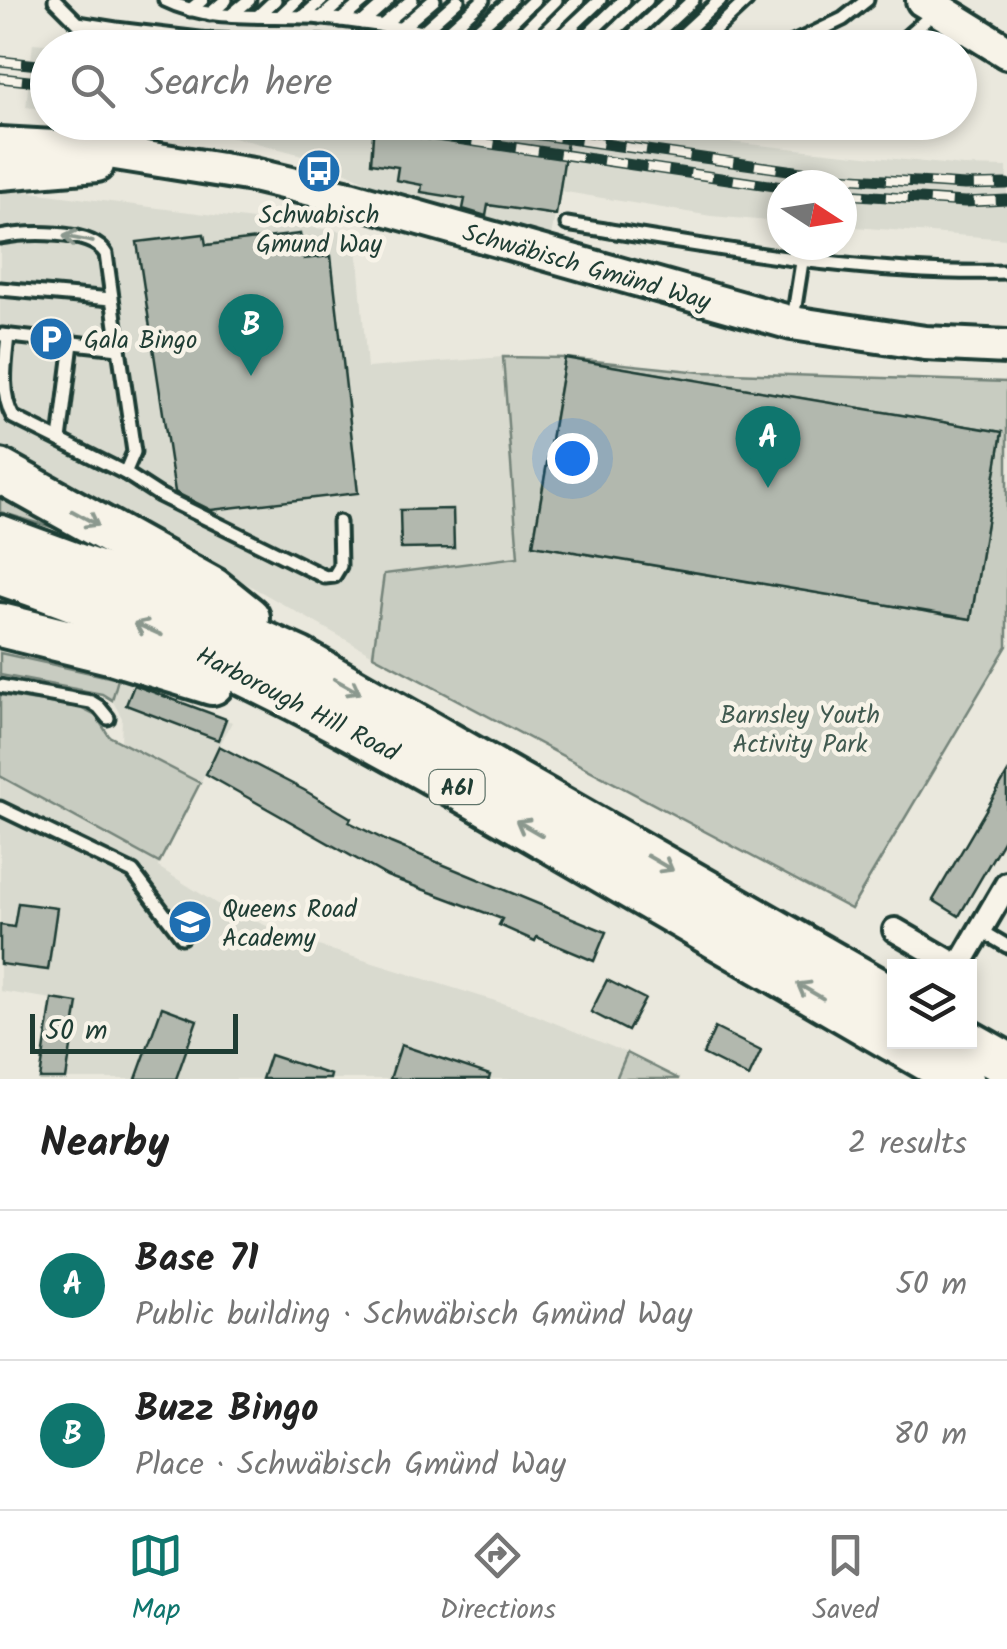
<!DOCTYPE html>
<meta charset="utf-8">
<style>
:root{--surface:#fff;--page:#f6f6f6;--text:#222;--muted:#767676;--line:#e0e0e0;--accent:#0f766e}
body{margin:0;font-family:Kalam,sans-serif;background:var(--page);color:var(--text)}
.controls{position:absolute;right:30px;bottom:30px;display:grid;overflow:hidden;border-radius:0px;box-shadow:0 5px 15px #0003}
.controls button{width:90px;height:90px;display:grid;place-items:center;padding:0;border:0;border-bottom:2px solid var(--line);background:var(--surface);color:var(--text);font:50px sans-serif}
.compass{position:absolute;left:767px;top:170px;width:90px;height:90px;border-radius:50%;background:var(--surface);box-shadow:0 5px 15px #0003;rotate:102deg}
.scale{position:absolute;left:30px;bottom:25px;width:208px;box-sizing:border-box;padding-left:10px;border:5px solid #1f3d34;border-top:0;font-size:28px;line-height:35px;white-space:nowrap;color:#1f3d34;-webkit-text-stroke:8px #f7f3e8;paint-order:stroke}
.you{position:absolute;left:572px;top:458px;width:35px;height:35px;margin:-25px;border:8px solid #fff;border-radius:50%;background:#1a73e8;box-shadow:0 0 0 15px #1a73e833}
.badge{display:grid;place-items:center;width:65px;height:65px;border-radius:50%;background:var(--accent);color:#fff;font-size:32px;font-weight:700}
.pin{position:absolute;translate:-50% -82px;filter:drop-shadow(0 2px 5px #0008)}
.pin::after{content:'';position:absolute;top:52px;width:35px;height:30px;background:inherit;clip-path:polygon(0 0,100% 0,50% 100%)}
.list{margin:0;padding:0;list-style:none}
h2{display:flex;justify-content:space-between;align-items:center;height:130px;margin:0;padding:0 40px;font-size:42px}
h2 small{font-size:32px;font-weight:400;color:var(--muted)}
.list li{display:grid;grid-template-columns:65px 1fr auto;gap:30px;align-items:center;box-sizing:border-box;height:150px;padding:0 40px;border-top:2px solid var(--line)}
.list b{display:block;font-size:38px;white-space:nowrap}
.list p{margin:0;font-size:32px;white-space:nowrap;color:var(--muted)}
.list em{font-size:32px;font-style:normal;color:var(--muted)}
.icon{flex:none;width:55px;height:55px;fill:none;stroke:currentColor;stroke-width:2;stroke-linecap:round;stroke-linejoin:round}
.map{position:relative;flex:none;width:1007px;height:1079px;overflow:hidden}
.search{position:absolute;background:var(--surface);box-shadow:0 5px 15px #0003;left:30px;right:30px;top:30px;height:110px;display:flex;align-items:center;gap:25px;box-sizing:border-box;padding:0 35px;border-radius:55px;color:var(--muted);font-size:38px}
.sheet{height:430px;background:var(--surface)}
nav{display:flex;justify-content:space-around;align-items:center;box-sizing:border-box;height:140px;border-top:2px solid var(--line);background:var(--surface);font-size:28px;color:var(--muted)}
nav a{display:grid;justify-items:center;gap:5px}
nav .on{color:var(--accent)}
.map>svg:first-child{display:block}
.built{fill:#d9dacf}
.green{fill:#c8ccc1;stroke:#74847a;stroke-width:2.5;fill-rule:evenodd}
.building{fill:#b2b8ae;stroke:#1f3d34;stroke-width:2.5}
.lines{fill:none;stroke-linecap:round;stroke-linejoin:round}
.lane-casing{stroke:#1f3d34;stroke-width:19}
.street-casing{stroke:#1f3d34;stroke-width:30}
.secondary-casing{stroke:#1f3d34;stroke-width:40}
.highway-casing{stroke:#1f3d34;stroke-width:50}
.lane{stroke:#f7f3e8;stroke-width:11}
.street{stroke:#f7f3e8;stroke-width:22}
.secondary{stroke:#f7f3e8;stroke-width:32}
.highway{stroke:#f7f3e8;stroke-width:42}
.rail-casing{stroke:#1f3d34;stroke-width:11}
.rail{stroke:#f7f3e8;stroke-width:8;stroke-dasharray:22;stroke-linecap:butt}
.oneway{stroke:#8b988e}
.labels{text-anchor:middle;stroke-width:9;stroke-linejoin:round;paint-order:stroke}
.shield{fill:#f7f3e8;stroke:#60746a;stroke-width:2.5}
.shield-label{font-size:22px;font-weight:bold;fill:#1f3d34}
.poi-label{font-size:25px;fill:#1f3d34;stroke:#f7f3e8;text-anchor:start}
.street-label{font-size:25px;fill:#1f3d34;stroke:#f7f3e8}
.park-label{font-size:25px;fill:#415a50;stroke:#f7f3e8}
</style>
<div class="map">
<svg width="1007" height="1079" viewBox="0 0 1007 1079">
<rect width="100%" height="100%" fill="#eae8dd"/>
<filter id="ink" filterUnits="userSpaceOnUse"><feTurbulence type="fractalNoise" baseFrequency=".01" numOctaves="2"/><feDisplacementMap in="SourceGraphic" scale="20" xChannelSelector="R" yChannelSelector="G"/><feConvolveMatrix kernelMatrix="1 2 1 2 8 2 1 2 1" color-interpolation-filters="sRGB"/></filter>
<g filter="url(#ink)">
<!-- built -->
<g class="built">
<path d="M33,43l48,4 -33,1 -1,62 -21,-3z"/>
<path d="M139,123h455v5l369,38 44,1v72l-165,-13v-41h-60v37l-71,-6 -151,-25 -9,45 -76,-13 -63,-19 -90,-44 -104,-27z"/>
<path d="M0,188l356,45 11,135 136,-11 15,200 -134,17 -11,81 -373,-210z"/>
<path d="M118,679l114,43 -32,61 -79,-41 1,-24 -10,-18z"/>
<path d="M0,776l159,87 -1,4 59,37 82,36 222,69 106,44 -11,26h-576l12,-80 -52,-8z"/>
</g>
<!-- green -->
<g class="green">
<path d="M503,357l62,1 136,14 306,10v264l-156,263 -478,-254 11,-81 134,-17zM565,358l437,74 -31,187 -438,-74z"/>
<path d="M0,496l72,37 -72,-21z"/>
<path d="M0,653l118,26 -6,21 -10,-6 -102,-19z"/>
<path d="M0,695l80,13 16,8 13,20 91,47 -41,80 -159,-87z"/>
<path d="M627,1053l52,26h-63z"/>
</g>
<!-- building -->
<g class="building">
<path d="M374,122h196l-14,93 -68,-10 -2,11 -23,-7 2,-10 -44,-7 1,-7 -26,-5 2,-13 -27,-4z"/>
<path d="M204,234l2,11 94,-11 4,25 27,-3 27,237 -147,17 -36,-18 -38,-250z"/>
<path d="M565,358l437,74 -31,187 -438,-74z"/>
<path d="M453,509l1,39 -53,1 -1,-39z"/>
<path d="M134,685l92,34 -8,21 -92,-35z"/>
<path d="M219,746l85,44 47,28 -2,4 42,21 215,89 -12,29 -57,-24 -2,4 -36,-16 3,-6 -115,-43 -181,-102z"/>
<path d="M1007,774v60l-48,82 -26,-16z"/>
<path d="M18,903l39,5 -9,62 -48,-6v-39l14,2z"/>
<path d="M607,980l38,19 -17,32 -37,-19z"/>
<path d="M52,999l26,4 -12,76h-26z"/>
<path d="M162,1007l35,13 -21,59h-40z"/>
<path d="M715,1028l46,23 -12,26 -46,-23z"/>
<path d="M401,1045l89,30 -1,4h-99z"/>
<path d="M270,1055l61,20 -1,4h-68z"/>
</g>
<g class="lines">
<defs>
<g id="lane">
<path d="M55,0l23,23 38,6 92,11 113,3 35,5"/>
<path d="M165,0c48,24 106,13 159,18 66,7 132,20 198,30"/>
<path d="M190,10l12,-10"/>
<path d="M210,14l16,-14"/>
<path d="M231,15l18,-15"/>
<path d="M258,16l17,-16"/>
<path d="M280,16l17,-16"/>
<path d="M304,16l18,-16"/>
<path d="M321,18l21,-18"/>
<path d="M341,20l24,-20"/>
<path d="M362,23l26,-23"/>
<path d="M382,26l30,-26"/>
<path d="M400,29l34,-29"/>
<path d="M422,32l36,-32"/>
<path d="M444,35l39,-35"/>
<path d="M467,39l44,-39"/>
<path d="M490,43l44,-43"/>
<path d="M791,44l52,-25 24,-19"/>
<path d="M510,46l46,-46"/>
<path d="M528,48l50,-48"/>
<path d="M549,48l51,-48"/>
<path d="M574,48l50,-48"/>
<path d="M596,48l51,-48"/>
<path d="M619,48l51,-48"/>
<path d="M641,48l52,-48"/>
<path d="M668,48l52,-48"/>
<path d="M696,48l51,-48"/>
<path d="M783,48l22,-5 13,5"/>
<path d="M894,48l41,-36"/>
<path d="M781,122l18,5 19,-5"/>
<path d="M567,224c146,23 292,52 440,48"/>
<path d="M0,237c26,-5 91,-8 106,17l13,94 -117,-13"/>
<path d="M0,289l111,10"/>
<path d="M793,319l9,-57"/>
<path d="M8,336c-3,27 -8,58 5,81l112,56 9,-21 -15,-104"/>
<path d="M60,440l12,-97"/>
<path d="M125,473l34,22 166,82 9,-1 6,-10 -1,-44"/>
<path d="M0,686l91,16 8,5 9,11"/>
<path d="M0,808l133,64 49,65"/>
<path d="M980,930l27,16"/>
</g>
<g id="street">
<path d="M895,930l62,36"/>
<path d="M959,966l48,-82"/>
</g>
<g id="secondary">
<path d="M923,0l84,52"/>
<path d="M0,144l90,5 163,26 96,23 443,125 133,20 82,4"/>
<path d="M0,173l97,-8"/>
</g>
<g id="highway">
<path d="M0,471l212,118 36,29"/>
<path d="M0,537l144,53 155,69 595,340"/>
<path d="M0,573c193,64 371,163 546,265 116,67 232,134 348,202"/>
<path d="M0,625l114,28 98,30"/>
<path d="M898,1042l64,37"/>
<path d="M968,1042l39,22"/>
</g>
</defs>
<!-- lane casing -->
<use href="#lane" class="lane-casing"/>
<!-- street casing -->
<use href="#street" class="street-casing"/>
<!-- secondary casing -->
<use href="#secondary" class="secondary-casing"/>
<!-- highway casing -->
<use href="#highway" class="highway-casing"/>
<!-- lane -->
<use href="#lane" class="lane"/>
<!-- street -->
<use href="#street" class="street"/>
<!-- secondary -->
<use href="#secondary" class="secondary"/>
<!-- highway -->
<use href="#highway" class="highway"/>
<defs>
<g id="rail">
<path d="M0,61l48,5"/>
<path d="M0,78l48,5"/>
<path d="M342,122l440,65"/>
<path d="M450,122l387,55 128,8 42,-1"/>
<path d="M842,194l123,8 42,-2"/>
</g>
</defs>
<!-- rail casing -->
<use href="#rail" class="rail-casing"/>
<!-- rail -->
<use href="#rail" class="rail"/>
</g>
<!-- one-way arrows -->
<defs><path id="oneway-shaft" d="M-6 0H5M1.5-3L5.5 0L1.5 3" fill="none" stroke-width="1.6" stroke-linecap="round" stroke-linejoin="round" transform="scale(2.5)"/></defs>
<g class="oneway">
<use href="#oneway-shaft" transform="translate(78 239) rotate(-169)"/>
<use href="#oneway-shaft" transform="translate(85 518) rotate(29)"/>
<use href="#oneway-shaft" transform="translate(148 629) rotate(-156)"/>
<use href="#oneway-shaft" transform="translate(347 686) rotate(29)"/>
<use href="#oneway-shaft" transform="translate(529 828) rotate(-150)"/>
<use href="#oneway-shaft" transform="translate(660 863) rotate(30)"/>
<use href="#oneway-shaft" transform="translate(810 991) rotate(-150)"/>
</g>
</g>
<!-- icons -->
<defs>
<symbol id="bus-disc" viewBox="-11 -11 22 22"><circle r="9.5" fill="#1f6fb2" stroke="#f7f3e8"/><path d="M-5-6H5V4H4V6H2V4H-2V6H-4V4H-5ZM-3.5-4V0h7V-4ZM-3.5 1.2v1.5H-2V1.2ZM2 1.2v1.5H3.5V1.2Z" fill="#fff"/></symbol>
<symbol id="parking-disc" viewBox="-11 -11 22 22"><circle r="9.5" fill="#1f6fb2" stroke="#f7f3e8"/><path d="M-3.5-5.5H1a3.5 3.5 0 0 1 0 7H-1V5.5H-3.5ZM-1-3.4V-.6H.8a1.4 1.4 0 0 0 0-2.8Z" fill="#fff"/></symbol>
<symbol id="school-disc" viewBox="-11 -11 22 22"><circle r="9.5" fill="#1f6fb2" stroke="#f7f3e8"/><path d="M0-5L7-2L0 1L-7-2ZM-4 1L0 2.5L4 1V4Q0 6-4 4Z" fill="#fff"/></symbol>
</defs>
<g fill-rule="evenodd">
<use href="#bus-disc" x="294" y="146" width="50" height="50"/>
<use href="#parking-disc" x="26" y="314" width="50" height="50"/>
<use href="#school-disc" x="165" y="897" width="50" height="50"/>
</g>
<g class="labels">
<!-- shield labels -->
<rect class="shield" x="429.5" y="770" width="55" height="34" rx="8"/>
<g class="shield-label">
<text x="457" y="795">A61</text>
</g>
<!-- poi labels -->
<g class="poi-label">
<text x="319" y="223" text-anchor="middle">Schwabisch<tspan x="319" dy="29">Gmund Way</tspan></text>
<text x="84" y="348">Gala Bingo</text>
<text x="222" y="917">Queens Road<tspan x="222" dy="29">Academy</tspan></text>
</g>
<!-- street labels -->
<g class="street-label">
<text transform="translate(587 266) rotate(16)" y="9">Schwäbisch Gmünd Way</text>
<text transform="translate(298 703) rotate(27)" y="9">Harborough Hill Road</text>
</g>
<!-- park labels -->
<g class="park-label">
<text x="800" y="723">Barnsley Youth<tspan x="800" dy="29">Activity Park</tspan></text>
</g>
</g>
</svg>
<div class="controls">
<button><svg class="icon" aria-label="layers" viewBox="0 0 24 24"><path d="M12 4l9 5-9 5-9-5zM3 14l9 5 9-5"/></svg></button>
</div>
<svg class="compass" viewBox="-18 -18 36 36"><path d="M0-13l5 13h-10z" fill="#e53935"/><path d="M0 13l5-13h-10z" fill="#767676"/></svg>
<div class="scale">50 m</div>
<div class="you"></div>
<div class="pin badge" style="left:768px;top:488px">A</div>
<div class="pin badge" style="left:251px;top:376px">B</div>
<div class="search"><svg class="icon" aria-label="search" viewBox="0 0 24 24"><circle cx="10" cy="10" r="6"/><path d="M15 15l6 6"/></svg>Search here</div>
</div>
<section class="sheet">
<h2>Nearby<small>2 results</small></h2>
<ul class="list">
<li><span class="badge">A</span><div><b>Base 71</b><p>Public building · Schwäbisch Gmünd Way</p></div><em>50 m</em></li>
<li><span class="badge">B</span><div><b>Buzz Bingo</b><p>Place · Schwäbisch Gmünd Way</p></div><em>80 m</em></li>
</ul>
</section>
<nav>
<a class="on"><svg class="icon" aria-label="map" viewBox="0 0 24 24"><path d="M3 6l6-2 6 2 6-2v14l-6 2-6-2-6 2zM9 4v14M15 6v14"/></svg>Map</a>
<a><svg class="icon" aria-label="directions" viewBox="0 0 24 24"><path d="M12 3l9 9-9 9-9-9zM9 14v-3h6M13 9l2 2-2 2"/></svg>Directions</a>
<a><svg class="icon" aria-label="saved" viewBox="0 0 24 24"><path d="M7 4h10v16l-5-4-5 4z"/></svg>Saved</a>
</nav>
